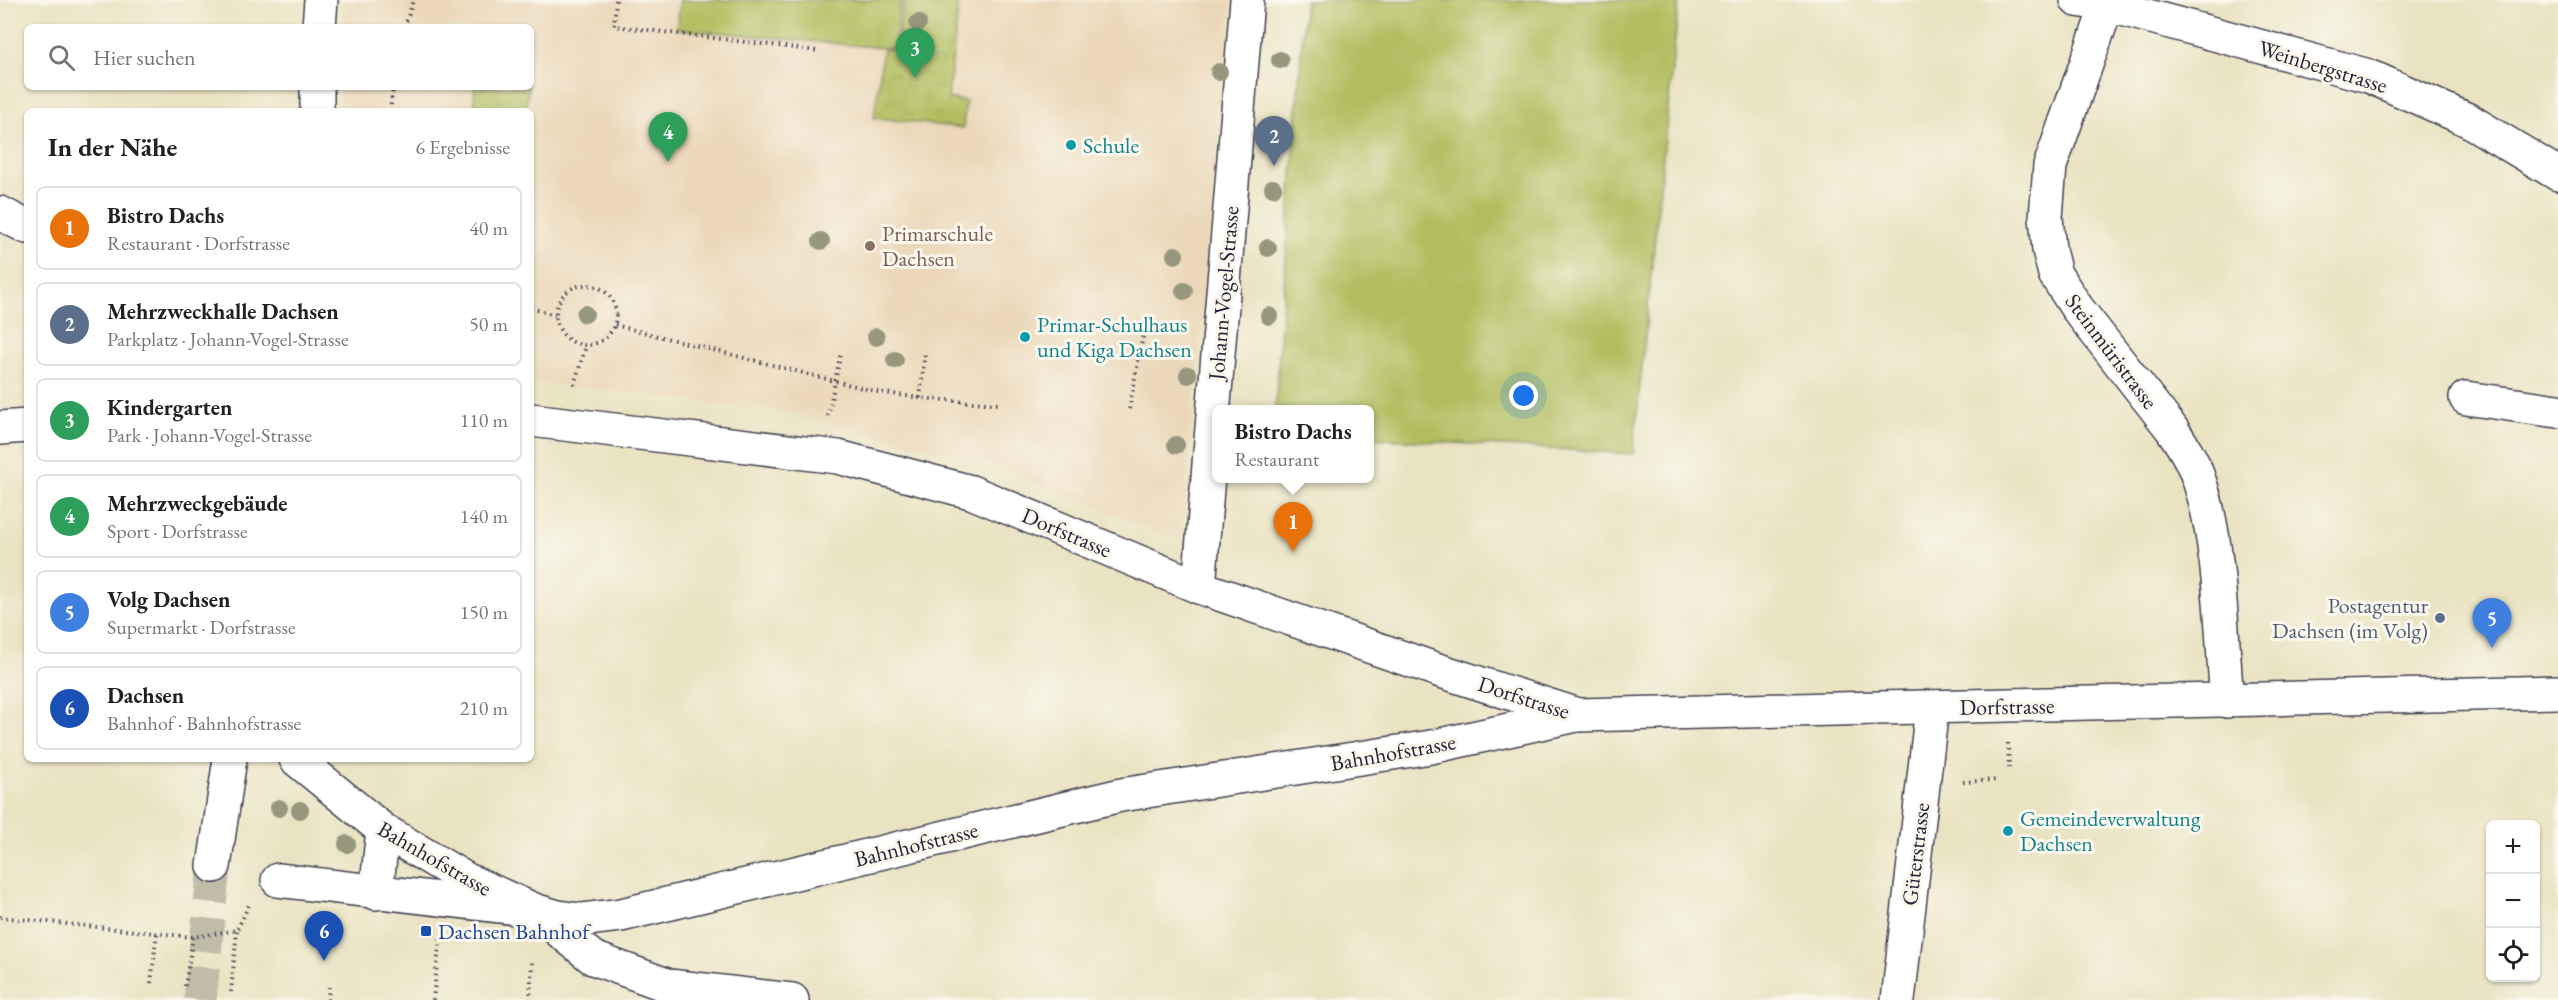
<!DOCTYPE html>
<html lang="de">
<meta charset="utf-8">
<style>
:root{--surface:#fff;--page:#f2f2f2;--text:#202124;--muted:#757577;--line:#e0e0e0;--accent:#1a73e8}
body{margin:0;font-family:"EB Garamond",serif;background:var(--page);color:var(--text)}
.controls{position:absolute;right:18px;bottom:18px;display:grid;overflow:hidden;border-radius:9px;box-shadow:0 2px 4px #0004}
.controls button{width:54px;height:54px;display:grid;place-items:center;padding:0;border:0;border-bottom:2px solid var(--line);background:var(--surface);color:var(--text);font:30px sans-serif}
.you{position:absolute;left:1524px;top:396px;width:21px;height:21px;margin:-15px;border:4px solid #fff;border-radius:50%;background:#1a73e8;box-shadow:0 0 0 9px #1a73e833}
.badge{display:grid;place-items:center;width:39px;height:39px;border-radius:50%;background:var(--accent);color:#fff;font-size:20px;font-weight:700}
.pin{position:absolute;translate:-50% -50px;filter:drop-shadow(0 2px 3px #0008)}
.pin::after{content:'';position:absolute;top:32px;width:21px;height:18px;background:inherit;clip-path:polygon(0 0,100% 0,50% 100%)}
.popup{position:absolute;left:1212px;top:405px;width:162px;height:78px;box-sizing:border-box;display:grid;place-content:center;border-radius:9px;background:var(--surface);filter:drop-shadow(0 2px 4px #0005);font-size:20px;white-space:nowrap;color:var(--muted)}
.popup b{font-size:22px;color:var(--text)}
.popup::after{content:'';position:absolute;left:50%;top:100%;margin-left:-12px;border:12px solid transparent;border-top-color:var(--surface)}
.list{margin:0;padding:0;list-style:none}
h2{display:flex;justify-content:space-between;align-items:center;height:78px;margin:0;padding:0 24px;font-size:26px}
h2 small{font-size:20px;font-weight:400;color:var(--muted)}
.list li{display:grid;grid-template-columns:39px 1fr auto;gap:18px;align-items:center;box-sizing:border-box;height:84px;margin:0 12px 12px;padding:0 12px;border:2px solid var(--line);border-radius:9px}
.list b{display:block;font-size:22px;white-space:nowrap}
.list p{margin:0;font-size:20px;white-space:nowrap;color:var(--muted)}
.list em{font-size:20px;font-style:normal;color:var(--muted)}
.icon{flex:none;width:33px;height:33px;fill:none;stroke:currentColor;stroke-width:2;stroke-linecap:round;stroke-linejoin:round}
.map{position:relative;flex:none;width:2558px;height:1000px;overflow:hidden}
.search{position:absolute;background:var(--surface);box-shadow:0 2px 4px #0004;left:24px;top:24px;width:510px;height:66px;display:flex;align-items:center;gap:15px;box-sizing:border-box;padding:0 21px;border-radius:9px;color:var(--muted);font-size:22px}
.panel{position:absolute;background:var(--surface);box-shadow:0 2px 4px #0004;left:24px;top:108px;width:510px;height:654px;border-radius:9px}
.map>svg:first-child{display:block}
.built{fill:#ebd8ba}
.grass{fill:#b1bd5e;stroke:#6a704c;stroke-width:1.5}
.park{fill:url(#park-crowns);stroke:#6a704c;stroke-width:1.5}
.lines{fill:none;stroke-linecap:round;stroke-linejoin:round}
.minor-tunnel{stroke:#c1bca7;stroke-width:33;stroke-dasharray:33 16;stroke-linecap:butt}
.minor-casing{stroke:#403f4f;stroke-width:36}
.path{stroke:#403f4f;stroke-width:4;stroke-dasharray:1.5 4.5;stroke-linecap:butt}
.minor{stroke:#fff;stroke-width:33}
.tree{fill:#97977e}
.culture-dot{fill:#0f9aa8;stroke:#fbf7ec;stroke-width:2}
.education-dot{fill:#8d6e63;stroke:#fbf7ec;stroke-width:2}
.service-dot{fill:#5c6f8a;stroke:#fbf7ec;stroke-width:2}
.transit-dot{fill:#1a4fb4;stroke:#fbf7ec;stroke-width:2}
.labels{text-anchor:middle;stroke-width:6;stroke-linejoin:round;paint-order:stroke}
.street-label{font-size:22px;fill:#22223b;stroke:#fbf7ec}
.culture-label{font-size:22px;fill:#0d838f;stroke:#fbf7ec;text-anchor:start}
.education-label{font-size:22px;fill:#785e54;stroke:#fbf7ec;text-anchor:start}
.service-label{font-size:22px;fill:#4e5e75;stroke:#fbf7ec;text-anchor:end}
.transit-label{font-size:22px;fill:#164399;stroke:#fbf7ec;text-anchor:start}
</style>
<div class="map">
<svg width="2558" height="1000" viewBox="0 0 2558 1000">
<defs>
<pattern id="park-crowns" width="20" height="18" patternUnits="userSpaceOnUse" patternTransform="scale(1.5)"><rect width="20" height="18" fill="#b1bd5e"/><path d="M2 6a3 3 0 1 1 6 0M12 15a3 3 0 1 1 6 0" fill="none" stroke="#98a253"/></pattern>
</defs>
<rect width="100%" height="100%" fill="#fbf7ec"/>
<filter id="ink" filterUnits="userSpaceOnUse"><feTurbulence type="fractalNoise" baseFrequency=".0167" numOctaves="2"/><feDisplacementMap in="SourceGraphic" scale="12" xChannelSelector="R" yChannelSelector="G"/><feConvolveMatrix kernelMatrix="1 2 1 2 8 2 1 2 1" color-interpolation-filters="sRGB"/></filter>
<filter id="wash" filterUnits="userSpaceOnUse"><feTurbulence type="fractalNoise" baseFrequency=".008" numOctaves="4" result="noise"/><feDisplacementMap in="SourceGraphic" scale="24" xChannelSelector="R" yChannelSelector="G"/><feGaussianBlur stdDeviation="1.35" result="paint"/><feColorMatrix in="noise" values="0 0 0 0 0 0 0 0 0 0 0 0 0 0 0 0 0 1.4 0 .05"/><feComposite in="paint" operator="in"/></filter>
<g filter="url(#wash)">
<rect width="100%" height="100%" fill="#e9e3c2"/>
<!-- built -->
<path class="built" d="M345,0h887l-51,542 -200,-81 -201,-50 -249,-29v-271h-192l1,-24h191v-60h-187z"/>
<!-- grass -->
<g class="grass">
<path d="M680,0h220l-5,49 -218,-20z"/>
<path d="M1305,0h374l-46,454 -263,-16v-28l-95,-1z"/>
</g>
<!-- park -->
<g class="park">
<path d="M903,0h56l-11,98 18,3 -3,27 -89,-10 9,-69 14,2z"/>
<path d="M474,87h55l-4,24h-39l-11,-3z"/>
</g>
</g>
<g filter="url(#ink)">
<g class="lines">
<!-- minor-tunnel -->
<path class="minor-tunnel" d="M200,1000l14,-134"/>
<defs>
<g id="minor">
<path d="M2077,0l30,5 262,71 99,44 90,54"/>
<path d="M2109,0l-59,166 -4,51 3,33 6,24 22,34 94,120c11,16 21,31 27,49 23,66 23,154 29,224"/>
<path d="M319,27l2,-27"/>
<path d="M317,111v-24"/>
<path d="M0,213l27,14"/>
<path d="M2466,398l92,13"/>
<path d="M531,420l307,37 133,35 228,95 239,83 140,45 980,-23"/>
<path d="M0,428l27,-2"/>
<path d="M1199,587l48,-587"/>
<path d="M296,759l87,71 84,50 67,30 24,7 23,3 40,-5 500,-120 310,-48 146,-32"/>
<path d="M214,866l16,-107"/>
<path d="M278,880l256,30 59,48 76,28 123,14"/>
<path d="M376,893l7,-63"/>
<path d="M1898,1000l34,-292"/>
</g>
</defs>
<!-- minor casing -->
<use href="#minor" class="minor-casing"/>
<!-- path -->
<g class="path">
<path d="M616,0l-2,26 205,25"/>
<path d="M405,27l8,-27"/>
<path d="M390,111l3,-24"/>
<circle cx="586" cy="315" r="30"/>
<path d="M531,308l24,7"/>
<path d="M615,325l263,67 42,6 78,6"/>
<path d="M574,385l12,-39"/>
<path d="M920,398l5,-45"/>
<path d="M1129,409l14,-73"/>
<path d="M828,416l13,-64"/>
<path d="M2008,743l1,25"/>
<path d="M1963,782l34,-2"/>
<path d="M0,917l193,20 44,-7 12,-25"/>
<path d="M151,983l6,-50"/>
<path d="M185,986l8,-49"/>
<path d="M231,992l6,-62"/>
<path d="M328,1000l1,-13"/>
<path d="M433,1000l7,-61"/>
<path d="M530,1000l2,-41"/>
</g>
<!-- minor -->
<use href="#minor" class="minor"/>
</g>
<!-- trees -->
<g class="tree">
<circle cx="918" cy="23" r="9"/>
<circle cx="1280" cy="60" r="9"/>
<circle cx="1219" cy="72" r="9"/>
<circle cx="1274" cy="141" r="9"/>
<circle cx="1273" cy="188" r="9"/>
<circle cx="821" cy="241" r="9"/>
<circle cx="1268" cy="248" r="9"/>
<circle cx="1175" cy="255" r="9"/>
<circle cx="1184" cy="291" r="9"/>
<circle cx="585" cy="314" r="9"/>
<circle cx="1269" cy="316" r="9"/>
<circle cx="876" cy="337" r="9"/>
<circle cx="895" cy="360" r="9"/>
<circle cx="1188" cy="375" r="9"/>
<circle cx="1176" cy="445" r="9"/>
<circle cx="279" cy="808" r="9"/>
<circle cx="300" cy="810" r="9"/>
<circle cx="347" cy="844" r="9"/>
</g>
</g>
<!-- markers -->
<g class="culture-dot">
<circle cx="1071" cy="145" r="6"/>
<circle cx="1025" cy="337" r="6"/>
<circle cx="2008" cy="831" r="6"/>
</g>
<circle class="education-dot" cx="870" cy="246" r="6"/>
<circle class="service-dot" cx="2440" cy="618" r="6"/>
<rect class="transit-dot" x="420" y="925" width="12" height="12" rx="3"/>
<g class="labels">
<!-- street labels -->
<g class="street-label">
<text transform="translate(2323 66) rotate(17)" y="8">Weinbergstrasse</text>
<text transform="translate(1223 293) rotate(-85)" y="8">Johann-Vogel-Strasse</text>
<text transform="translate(2112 351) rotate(53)" y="8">Steinmüristrasse</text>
<text transform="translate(1067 532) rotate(23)" y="8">Dorfstrasse</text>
<text transform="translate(1524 697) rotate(18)" y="8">Dorfstrasse</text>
<text transform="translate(2007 706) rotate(-1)" y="8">Dorfstrasse</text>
<text transform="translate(1393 752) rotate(-10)" y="8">Bahnhofstrasse</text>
<text transform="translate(916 844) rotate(-14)" y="8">Bahnhofstrasse</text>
<text transform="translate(1915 854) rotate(-83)" y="8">Güterstrasse</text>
<text transform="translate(435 858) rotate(30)" y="8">Bahnhofstrasse</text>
</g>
<!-- culture labels -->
<g class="culture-label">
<text x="1083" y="153">Schule</text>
<text x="1037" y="332">Primar-Schulhaus<tspan x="1037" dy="25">und Kiga Dachsen</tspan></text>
<text x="2020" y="826">Gemeindeverwaltung<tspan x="2020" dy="25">Dachsen</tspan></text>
</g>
<!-- education labels -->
<g class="education-label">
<text x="882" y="241">Primarschule<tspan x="882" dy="25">Dachsen</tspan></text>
</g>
<!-- service labels -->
<g class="service-label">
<text x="2428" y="613">Postagentur<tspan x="2428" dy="25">Dachsen (im Volg)</tspan></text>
</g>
<!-- transit labels -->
<g class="transit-label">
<text x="438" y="939">Dachsen Bahnhof</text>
</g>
</g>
</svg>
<div class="controls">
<button>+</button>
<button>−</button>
<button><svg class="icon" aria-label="locate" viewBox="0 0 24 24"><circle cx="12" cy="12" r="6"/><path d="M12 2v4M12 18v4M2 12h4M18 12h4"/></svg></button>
</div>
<div class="you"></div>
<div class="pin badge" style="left:1293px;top:552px;background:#e8710a">1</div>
<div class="popup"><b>Bistro Dachs</b>Restaurant</div>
<div class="pin badge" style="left:1274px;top:166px;background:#5c6f8a">2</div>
<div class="pin badge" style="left:915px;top:78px;background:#2e9e5b">3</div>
<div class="pin badge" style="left:668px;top:162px;background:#2e9e5b">4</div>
<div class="pin badge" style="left:2492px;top:648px;background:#3f7fe0">5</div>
<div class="pin badge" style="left:324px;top:961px;background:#1a4fb4">6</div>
<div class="search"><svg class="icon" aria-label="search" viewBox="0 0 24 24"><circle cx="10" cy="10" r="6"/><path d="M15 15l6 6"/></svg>Hier suchen</div>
<section class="panel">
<h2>In der Nähe<small>6 Ergebnisse</small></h2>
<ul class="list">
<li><span class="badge" style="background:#e8710a">1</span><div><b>Bistro Dachs</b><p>Restaurant · Dorfstrasse</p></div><em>40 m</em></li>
<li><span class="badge" style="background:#5c6f8a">2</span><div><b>Mehrzweckhalle Dachsen</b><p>Parkplatz · Johann-Vogel-Strasse</p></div><em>50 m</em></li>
<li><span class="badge" style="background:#2e9e5b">3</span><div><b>Kindergarten</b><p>Park · Johann-Vogel-Strasse</p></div><em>110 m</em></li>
<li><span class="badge" style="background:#2e9e5b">4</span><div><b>Mehrzweckgebäude</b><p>Sport · Dorfstrasse</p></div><em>140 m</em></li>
<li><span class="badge" style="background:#3f7fe0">5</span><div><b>Volg Dachsen</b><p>Supermarkt · Dorfstrasse</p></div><em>150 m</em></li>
<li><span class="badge" style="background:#1a4fb4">6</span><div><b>Dachsen</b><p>Bahnhof · Bahnhofstrasse</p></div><em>210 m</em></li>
</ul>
</section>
</div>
